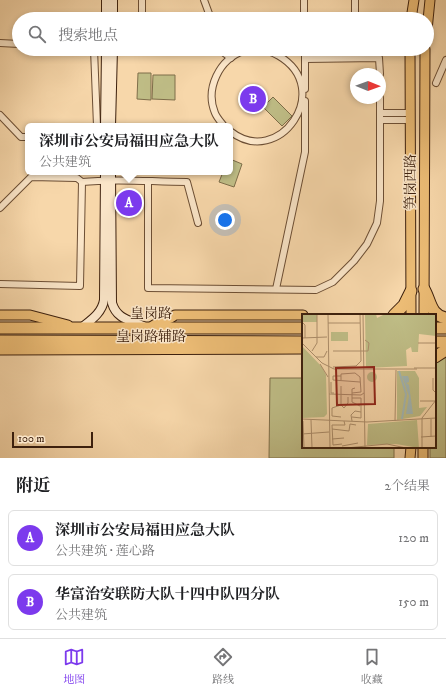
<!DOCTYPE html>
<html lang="zh">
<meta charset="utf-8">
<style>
:root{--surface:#fff;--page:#f6f6f6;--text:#202124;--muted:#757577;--line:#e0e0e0;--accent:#7c3aed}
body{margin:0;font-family:"IM FELL DW Pica","Noto Serif SC",serif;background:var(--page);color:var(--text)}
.compass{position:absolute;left:350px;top:68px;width:36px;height:36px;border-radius:50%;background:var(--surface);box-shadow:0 2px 6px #0003;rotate:91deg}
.scale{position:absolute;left:12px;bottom:10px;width:81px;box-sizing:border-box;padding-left:4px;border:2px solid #3d200d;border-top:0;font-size:11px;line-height:14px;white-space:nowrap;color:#3d200d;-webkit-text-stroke:3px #fae5c8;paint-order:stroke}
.you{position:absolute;left:225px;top:220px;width:14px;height:14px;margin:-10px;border:3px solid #fff;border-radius:50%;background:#1a73e8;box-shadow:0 0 0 6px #1a73e833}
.badge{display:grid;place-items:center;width:26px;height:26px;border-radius:50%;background:var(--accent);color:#fff;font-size:13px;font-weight:700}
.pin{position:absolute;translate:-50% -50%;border:2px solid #fff;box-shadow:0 1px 4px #0006}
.popup{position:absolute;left:25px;top:123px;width:208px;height:52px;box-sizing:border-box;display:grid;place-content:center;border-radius:6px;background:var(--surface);filter:drop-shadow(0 1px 3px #0005);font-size:13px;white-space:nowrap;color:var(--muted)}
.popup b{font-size:15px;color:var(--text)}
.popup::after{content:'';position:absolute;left:50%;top:100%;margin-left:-8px;border:8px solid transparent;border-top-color:var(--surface)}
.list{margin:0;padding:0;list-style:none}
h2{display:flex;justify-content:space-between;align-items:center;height:52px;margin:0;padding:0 16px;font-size:17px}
h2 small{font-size:13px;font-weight:400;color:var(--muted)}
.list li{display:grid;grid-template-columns:26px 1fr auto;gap:12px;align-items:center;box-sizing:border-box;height:56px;margin:0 8px 8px;padding:0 8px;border:1px solid var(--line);border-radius:6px}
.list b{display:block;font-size:15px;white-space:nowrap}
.list p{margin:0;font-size:13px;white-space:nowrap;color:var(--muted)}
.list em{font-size:13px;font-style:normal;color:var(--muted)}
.icon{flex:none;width:22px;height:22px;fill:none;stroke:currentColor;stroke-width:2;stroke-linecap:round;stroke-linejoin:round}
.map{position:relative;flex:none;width:446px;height:458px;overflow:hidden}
.search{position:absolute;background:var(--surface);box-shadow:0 2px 6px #0003;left:12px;right:12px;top:12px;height:44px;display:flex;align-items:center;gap:10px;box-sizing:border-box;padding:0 14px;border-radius:22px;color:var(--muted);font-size:15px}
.sheet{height:180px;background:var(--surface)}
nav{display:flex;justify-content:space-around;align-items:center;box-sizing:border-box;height:56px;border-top:1px solid var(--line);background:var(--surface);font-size:11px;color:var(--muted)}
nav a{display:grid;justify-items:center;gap:2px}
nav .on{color:var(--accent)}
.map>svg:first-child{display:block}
.green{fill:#bfbd86;stroke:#7e6e4a}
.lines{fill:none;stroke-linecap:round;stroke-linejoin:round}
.street-casing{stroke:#6c4e34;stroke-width:8}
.secondary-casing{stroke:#3d200d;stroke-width:10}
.primary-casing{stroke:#3d200d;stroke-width:11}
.highway-casing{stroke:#3d200d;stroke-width:13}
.street{stroke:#fae5c8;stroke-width:6}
.secondary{stroke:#fae5c8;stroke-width:8}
.primary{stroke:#ecbc75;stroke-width:9}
.highway{stroke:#ecbc75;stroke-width:11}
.labels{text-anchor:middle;stroke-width:3;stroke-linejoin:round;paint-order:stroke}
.street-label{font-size:14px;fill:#3d200d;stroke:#fae5c8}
.inset-river{fill:none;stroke:#a2b7b5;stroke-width:2}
.inset-road{fill:none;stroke:#ad8e6b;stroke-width:1}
.view{fill:#8f2418;fill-opacity:0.15;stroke:#8f2418;stroke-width:2}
.inset-edge{fill:none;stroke:#3d200d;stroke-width:2}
</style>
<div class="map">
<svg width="446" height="458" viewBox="0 0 446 458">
<rect width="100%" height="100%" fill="#f7d7aa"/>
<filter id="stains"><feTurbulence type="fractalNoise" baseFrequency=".005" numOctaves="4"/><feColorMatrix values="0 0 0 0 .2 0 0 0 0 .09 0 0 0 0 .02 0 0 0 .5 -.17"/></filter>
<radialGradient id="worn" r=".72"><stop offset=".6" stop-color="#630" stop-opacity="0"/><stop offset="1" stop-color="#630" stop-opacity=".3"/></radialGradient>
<!-- green -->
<g class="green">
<path d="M138,73h13v27l-14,-1z"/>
<path d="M153,75h22v25l-23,-1z"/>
<path d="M273,97l19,19 -10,10 -19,-19z"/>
<path d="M230,159l12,5 -8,23 -15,-5 4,-10h7z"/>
<path d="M446,353v105h-16v-11h5v-87z"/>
<path d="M270,378h33v69h91v11h-125z"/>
</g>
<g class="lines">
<defs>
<g id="street">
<path d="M142,0v19"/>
<path d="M204,0l7,19"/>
<path d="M304,0v19"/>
<path d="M355,19v-19"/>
<path d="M0,43l19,1"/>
<path d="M94,49l3,77"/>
<path d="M219,49l12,9"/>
<path d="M305,49v40"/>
<path d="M355,58v-9"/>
<path d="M305,59l74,-1 1,16"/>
<path d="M436,83l10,-23"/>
<path d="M380,113h30"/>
<path d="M0,115l21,22h7"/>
<path d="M380,120h30"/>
<path d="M224,126c-3,-4 -7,-8 -9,-13 -10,-24 4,-54 29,-62 12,-3 25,-1 35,5 56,33 0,114 -49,75"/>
<path d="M148,182v106l168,2 17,-8 21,-21 13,-17 10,-21 3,-22v-103"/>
<path d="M0,208l31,-31 46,1 5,4c35,-4 70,0 105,0l11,41"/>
<path d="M0,284l80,2 2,-104"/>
<path d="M276,289l29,-137v-51"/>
</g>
<g id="secondary">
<path d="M106,19v-19"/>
<path d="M113,19v-19"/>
<path d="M105,126l1,-77"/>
<path d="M111,126l2,-77"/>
<path d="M111,172l1,131c5,17 19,17 33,24"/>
<path d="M81,328c10,-8 21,-15 23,-28l1,-128"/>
</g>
<g id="primary">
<path d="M411,19l3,-19"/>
<path d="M427,30l3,-30"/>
<path d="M410,49l1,266"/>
<path d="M0,315h30l38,10"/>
<path d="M424,315l1,-266"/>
<path d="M150,328c11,-10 17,-6 25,-13h128"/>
<path d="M0,350l303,-1"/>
<path d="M410,458l1,-11"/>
<path d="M423,458v-11"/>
</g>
<g id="highway">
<path d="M424,289c7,12 6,26 22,29"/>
<path d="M394,315l10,-10 7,-14"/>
<path d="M0,328h303"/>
<path d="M435,328h11"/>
<path d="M0,341l303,1"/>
<path d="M435,342h11"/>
<path d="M435,357l11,-7"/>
</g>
</defs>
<!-- street casing -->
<use href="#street" class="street-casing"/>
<!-- secondary casing -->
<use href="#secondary" class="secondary-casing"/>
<!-- primary casing -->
<use href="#primary" class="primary-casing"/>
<!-- highway casing -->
<use href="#highway" class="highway-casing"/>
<!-- street -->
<use href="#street" class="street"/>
<!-- secondary -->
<use href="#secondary" class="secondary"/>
<!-- primary -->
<use href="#primary" class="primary"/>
<!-- highway -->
<use href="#highway" class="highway"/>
</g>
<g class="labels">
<!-- street labels -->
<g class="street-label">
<text transform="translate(410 182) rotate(-90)" y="5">笋岗西路</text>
<text x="151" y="318">皇岗路</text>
<text x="151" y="341">皇岗路辅路</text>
</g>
</g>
<!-- overview -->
<g transform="translate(302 314)">
<rect width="134" height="134" fill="#f7d7aa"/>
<path d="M0,0h15v8h-14zM63,0h11l1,4 8,-4h51v22l-17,-2 -1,18h-6l-1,-5 -5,3 1,16 -41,2zM29,18h17v9h-17zM0,32l20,21 4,8 1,39 -3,3 -22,1zM95,57h18l4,7v30l8,-1 -7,9 -23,4zM65 63a5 5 0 1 1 10 0a5 5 0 1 1-10 0ZM115,106l2,28 -23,-4 -29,1 1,-21z" fill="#bfbd86"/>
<path d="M100,62h6l1,3v3l-3,1 3,2 4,29h-7l3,-18z" fill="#a2b7b5"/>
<path class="inset-river" d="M97,57l7,23 -4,25"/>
<path class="inset-road" d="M26,0l2,134M61,0l2,134M0,8l3,3v13M26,9h32M0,24l25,-1M0,29l20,20 12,6h83M116,29h18M10,37l5,-8v-29M31,37h35l1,-8 -4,-3M14,43h8l3,-6M18,50l8,13M31,53l23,-1 5,-5 -1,-47M112,54h22M39,62h-8v4l27,2M131,64v12l3,3M39,66v-6l14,-1 5,4 1,15 -9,1M29,68v11h3M53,74l-3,1v13l8,4M27,80l32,1 3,-2M50,84h9v20l-9,-1M118,87h15M39,91l3,3 4,-5v-6M39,103l-9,-1v-8l9,-3v-19M0,105l65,3 69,-4M129,105v18M9,106l1,28M1,107l1,27M50,107l-1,-6 4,-4 6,1M93,107l1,-51M30,115l17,2 1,-7 6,1M0,120l27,-2M119,123l15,-1M30,125l12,-1M40,130l-9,1 -1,-20h13l-1,-4M40,132l16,-3M44,134l41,-4 19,4M120,134v-30l14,-18"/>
<path class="view" d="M72,53l1,37 -38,1 -1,-37z"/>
<rect width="134" height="134" class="inset-edge"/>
</g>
<rect width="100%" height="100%" filter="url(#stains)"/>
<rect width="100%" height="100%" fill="url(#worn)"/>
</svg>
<svg class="compass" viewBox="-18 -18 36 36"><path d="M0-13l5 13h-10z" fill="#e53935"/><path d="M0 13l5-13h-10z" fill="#757577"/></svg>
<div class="scale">100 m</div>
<div class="you"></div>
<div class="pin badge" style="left:129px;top:203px">A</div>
<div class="popup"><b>深圳市公安局福田应急大队</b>公共建筑</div>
<div class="pin badge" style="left:253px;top:99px">B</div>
<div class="search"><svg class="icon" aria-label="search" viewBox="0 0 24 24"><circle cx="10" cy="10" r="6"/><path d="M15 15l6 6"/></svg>搜索地点</div>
</div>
<section class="sheet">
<h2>附近<small>2个结果</small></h2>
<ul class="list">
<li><span class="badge">A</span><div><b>深圳市公安局福田应急大队</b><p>公共建筑 · 莲心路</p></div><em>120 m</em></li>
<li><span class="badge">B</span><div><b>华富治安联防大队十四中队四分队</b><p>公共建筑</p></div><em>150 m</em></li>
</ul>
</section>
<nav>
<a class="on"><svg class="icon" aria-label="map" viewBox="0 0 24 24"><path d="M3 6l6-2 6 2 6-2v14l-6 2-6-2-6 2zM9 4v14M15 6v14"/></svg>地图</a>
<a><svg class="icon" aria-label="directions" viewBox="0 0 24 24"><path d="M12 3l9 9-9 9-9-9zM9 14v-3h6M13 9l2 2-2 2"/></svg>路线</a>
<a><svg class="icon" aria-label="saved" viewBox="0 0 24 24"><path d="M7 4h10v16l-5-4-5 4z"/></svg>收藏</a>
</nav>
